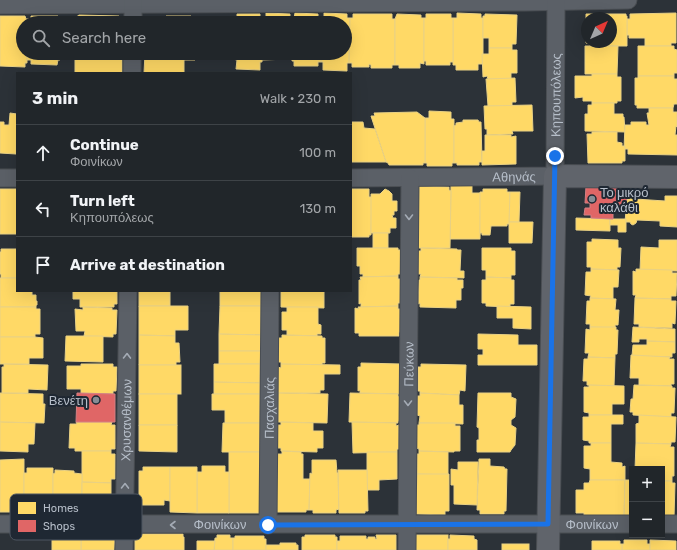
<!DOCTYPE html>
<meta charset="utf-8">
<style>
:root{--surface:#21262a;--page:#292e32;--text:#f1f3f6;--muted:#a2a5a8;--line:#3e4347}
body{margin:0;font-family:Rubik,sans-serif;background:var(--page);color:var(--text)}
.controls{position:absolute;right:12px;bottom:12px;display:grid;overflow:hidden;border-radius:0px;box-shadow:0 4px 16px #0002}
.controls button{width:36px;height:36px;display:grid;place-items:center;padding:0;border:0;border-bottom:1px solid var(--line);background:var(--surface);color:var(--text);font:20px sans-serif}
.compass{position:absolute;left:581px;top:12px;width:36px;height:36px;border-radius:50%;background:var(--surface);box-shadow:0 4px 16px #0002;rotate:44deg}
.stop{position:absolute;width:12px;height:12px;margin:-9px;border:3px solid #1a73e8;border-radius:50%;background:#fff}
.stop.end{background:#1a73e8;border-color:#fff;box-shadow:0 1px 4px #0008}
.list{margin:0;padding:0;list-style:none}
h2{display:flex;justify-content:space-between;align-items:center;height:52px;margin:0;padding:0 16px;font-size:17px}
h2 small{font-size:13px;font-weight:400;color:var(--muted)}
.list li{display:grid;grid-template-columns:26px 1fr auto;gap:12px;align-items:center;box-sizing:border-box;height:56px;padding:0 16px;border-top:1px solid var(--line)}
.list b{display:block;font-size:15px;white-space:nowrap}
.list p{margin:0;font-size:13px;white-space:nowrap;color:var(--muted)}
.list em{font-size:13px;font-style:normal;color:var(--muted)}
.icon{flex:none;width:22px;height:22px;fill:none;stroke:currentColor;stroke-width:2;stroke-linecap:round;stroke-linejoin:round}
.map{position:relative;flex:none;width:677px;height:550px;overflow:hidden}
.search{position:absolute;background:var(--surface);box-shadow:0 4px 16px #0002;left:16px;top:16px;width:336px;height:44px;display:flex;align-items:center;gap:10px;box-sizing:border-box;padding:0 14px;border-radius:22px;color:var(--muted);font-size:15px}
.panel{position:absolute;background:var(--surface);box-shadow:0 4px 16px #0002;left:16px;top:72px;width:336px;height:220px;border-radius:0px}
.map>svg:first-child{display:block}
.homes{fill:#ffd966;stroke:#e9d184;fill-rule:evenodd}
.shops{fill:#e06666;stroke:#d38084}
.lines{fill:none;stroke-linecap:round;stroke-linejoin:round}
.street-casing{stroke:#4a4e53;stroke-width:19}
.secondary-casing{stroke:#4a4e53;stroke-width:24}
.street{stroke:#5b6067;stroke-width:17}
.secondary{stroke:#60646b;stroke-width:22}
.oneway{stroke:#a4abb5}
.route{stroke:#1a73e8;stroke-width:5}
.poi-dot{fill:#868d96;stroke:#1f2833;stroke-width:1.5}
.labels{text-anchor:middle;stroke-width:4;stroke-linejoin:round;paint-order:stroke}
.street-label{font-size:13px;fill:#b6bec9;stroke:#1f2833}
.poi-label{font-size:13px;fill:#b6bec9;stroke:#1f2833;text-anchor:start}
.key{fill:#1f2833;stroke:#4c5560;stroke-width:1}
.key-label{font-size:11px;fill:#b6bec9}
</style>
<div class="map">
<svg width="677" height="550" viewBox="0 0 677 550">
<rect width="100%" height="100%" fill="#2c3238"/>
<!-- homes -->
<g class="homes">
<path d="M266,13l24,1v3h3v6h-30v-4l3,-1z"/>
<path d="M295,13l23,1v4l3,1v4h-28z"/>
<path d="M324,13l23,1v4h3l-1,45h-2v8l-24,-1v-8h-2v-9h24v-30h-24v-6h3z"/>
<path d="M457,13l24,1v4h2v46h-5v6h-22v-5h-3v-47h4z"/>
<path d="M676,13v30h-5v3h-26v-8h-16v-3h-2v-16h3v-5z"/>
<path d="M237,14h23v4l3,1v4h-30l1,-5h3z"/>
<path d="M353,14h39v5h3v46h-3v3h-21v-3l-2,-1v3h-17v-4h-3l1,-45h3z"/>
<path d="M397,14l24,1v3h3v46l-4,-1v5h-21v-3h-4v-46z"/>
<path d="M426,14h25v4h2v44h-3v3h-24v-4h-2v-43h2z"/>
<path d="M485,14l32,1 -1,29h-4v4h-23v-10h-6v-22h2z"/>
<path d="M586,14h40v2h1v30h-37v-2l-4,-1zM587,18h24v24h-24z"/>
<path d="M79,15l40,1 2,7h-46v-5z"/>
<path d="M0,16h25l1,3h2v4h-5v30h4v10h-2v4l-25,-1z"/>
<path d="M31,16h27v4h3v3h-33v-4h3z"/>
<path d="M166,16h25v7h-45v-2l20,1z"/>
<path d="M204,17h12v5l17,1h-29z"/>
<path d="M585,46h33l-1,28h-32z"/>
<path d="M638,46h36v3l3,1v23h-3v3h-36z"/>
<path d="M489,48h23v2h5v23h-6v6h-23l-1,-3 -4,1 -1,-23h7z"/>
<path d="M27,53h34l-1,7h-2l-1,5 -26,-1v-4h-4z"/>
<rect x="75" y="53" width="47" height="20"/>
<path d="M145,53h50v7h-11v13h-40z"/>
<path d="M207,53h26l-1,4 -25,-1z"/>
<path d="M233,53h29v9h-2v8l-24,-1 1,-9 -5,-1z"/>
<path d="M262,53h30v3l-3,-1v4l-27,1z"/>
<path d="M292,53h29v9h-3v4h-24v-5h-2z"/>
<path d="M592,74h25v3h4v24h-4v2h-25v-2h-9v-4l-8,1v-22h17z"/>
<path d="M638,76h36v3h3v25h-3l-1,4h-36v-3h-2v-27h3z"/>
<path d="M515,78l1,24h-4v4h-24l-2,-27z"/>
<path d="M592,103h22v11h9v3h1l1,15 -40,-1v-17h3v-9h4z"/>
<path d="M532,105l1,26h-21l1,3 -26,1v-6h-2l-1,-23z"/>
<path d="M649,108h24v4h4v15l-1,-1 -1,9h2v20l-49,-1v-5h-4l1,-24h6v-3h15v3h3l-2,-12h2z"/>
<path d="M429,111l22,1v7h3v44h-2v3h-25v-3h-2v-45h4z"/>
<path d="M417,112l8,6v45h-2v2h-34l-1,-2 -2,-1 -15,-46h4l-1,-3z"/>
<path d="M10,113l7,1 -1,40 -16,-1v-31h4v3h5z"/>
<path d="M463,120h15l1,2h2l1,40h-3v3h-22v-2h-3v-37l2,-1v-2l7,-1z"/>
<path d="M351,122h12l1,6 11,1 11,33h-35z"/>
<path d="M592,132h25v10l5,1v3h3v15h-3v2h-34l-1,-29h5z"/>
<path d="M485,135h26v2l5,-1v28l-34,1v-14h3z"/>
<path d="M451,185h21v8h9l-1,46h-30z"/>
<path d="M419,186l30,1v3l2,1 -1,57h-32z"/>
<rect x="0" y="189" width="17" height="45"/>
<path d="M351,189h18v8h3l-1,36v2h-2v2h-18z"/>
<path d="M385,189l4,2 3,3v7h5v10h-3v4h-2l1,3h3v10h-6v5h-19v-39h9z"/>
<path d="M483,189h24v3h3v32h-3v2h-16l-1,9h-8v-2h-2v-41h3z"/>
<path d="M510,192h10l-1,30h-10z"/>
<path d="M631,195h3l1,4 30,2v-5h12v31l-17,-1v-5l-23,-1 -1,3 -3,2 -2,-1 -1,-2h-5l2,-23h2z"/>
<path d="M576,218l34,1v12l-34,-1z"/>
<path d="M610,219h16v13h-8v-7h-8z"/>
<path d="M509,222h24l-1,21h-23z"/>
<rect x="373" y="233" width="15" height="15"/>
<path d="M592,239l26,1v8h3l-1,19h-3v3l-26,-1v-2h-4v-25h5z"/>
<path d="M659,240h18v31l-37,-1 1,-23 18,1z"/>
<path d="M357,248h41v2h3v24h-3v2l-35,1v-3h-3v-8h-3z"/>
<path d="M421,248l36,1v1h4l-1,21h4v7l-44,-1 1,-3h-3v-23h3z"/>
<path d="M482,248h29v3h4v24h-4v3l-25,-1v-7h-4z"/>
<path d="M1,249h16v29h-16v-4h-1v-22h1z"/>
<path d="M591,269l28,1 -1,17h-5v12l-23,-1 1,-2 -6,-1 1,-23h5z"/>
<path d="M636,269l36,1v3h5l-1,23h-5v3l-36,-1 1,-3h-3v-24l3,1z"/>
<path d="M398,276v3h3v24h-3v3l-37,1v-4l-2,1v-24h2l-1,-3z"/>
<path d="M420,277l37,1v2h6v8h-2v12h-5v8l-36,-1v-4l-2,1 1,-24h1z"/>
<path d="M486,277l25,1v2h3v24h-4v3l-24,-1v-3h-4v-23h4z"/>
<path d="M0,278h17v13h15v4h4v6h1v4h-1v2h-36z"/>
<path d="M73,291h44v13h-3v3h-34v-8h-7z"/>
<rect x="139" y="291" width="31" height="15"/>
<rect x="220" y="291" width="41" height="15"/>
<path d="M281,291h43v17l-43,-1z"/>
<path d="M590,298l26,1 -1,11h4l-1,15h-3v3l-25,-1v-3h-4l1,-23h3z"/>
<path d="M635,298l36,1v2h5l-1,23 -3,-1v5l-33,-1v-3h-5z"/>
<path d="M139,306h49v24h-13v6l-36,-1z"/>
<path d="M220,306h41v29l-42,-1z"/>
<path d="M398,306v3h4v23h-3v4h-40v-3h-4v-25l4,1 -1,-2z"/>
<path d="M497,306l34,1v22l-18,-1v-10h-16z"/>
<path d="M0,307h36v2h4v25h-5v3h-35z"/>
<path d="M83,307l29,1v2h5l-1,24h-3v3l-29,-1 1,-5h-9l-1,-22 8,1z"/>
<path d="M287,307h31v17l3,1v9h-4v2l-30,-1v-5h-5v-18h5z"/>
<path d="M590,327h26v3h2l-1,24h-2v4l-27,-1 1,-4h-4l1,-24 4,1z"/>
<path d="M633,327l42,2v13l-28,-1v-2h-8v3h-7z"/>
<path d="M219,334l42,1v16h-42z"/>
<path d="M478,334l40,1v10h19v20h-59v-10h5v-6h-5z"/>
<path d="M139,335l36,1v7h4l1,19h-4v3h-37z"/>
<path d="M282,335l40,1v2h3v25h-3v2l-41,-1v-2h-3v-24h4z"/>
<path d="M66,336h37v26l-38,-1z"/>
<path d="M0,337h35l8,1v20h-14v6h-29z"/>
<path d="M647,341l28,1v11h-3v4l-40,-1 1,-11h14z"/>
<path d="M219,351h42l-1,13h-41z"/>
<path d="M631,355l39,2 -1,2h5v25h-3v2l-32,-1v-7h-9z"/>
<path d="M588,357l27,1 -1,28 -27,-1v-4h-4l1,-22h4z"/>
<path d="M361,363l40,1 -1,30 -40,-1v-3l-2,1v-24h3z"/>
<path d="M4,364l44,1 -1,25 -19,-1v4h-26v-26h2z"/>
<path d="M81,364h32v3h4l-1,24h-3v3l-32,-1v-4h-14v-23h14z"/>
<path d="M214,364h46v19l-46,-1z"/>
<path d="M281,364l59,1v9h-16v16h-4v3h-43l1,-26 3,1z"/>
<path d="M421,364l45,1 -1,26 -5,-1 -1,5 -39,-2v-2h-2v-24h3z"/>
<rect x="139" y="365" width="42" height="29"/>
<path d="M214,382l46,1v11h-46z"/>
<path d="M589,385l35,1v18h-12v11h-23v-2l-5,-1v-25h5z"/>
<path d="M634,385l38,1v2h3l-1,25h-3v4l-38,-2v-3h-3l1,-13h2z"/>
<path d="M0,393l43,1v10h2l-1,19 -44,-1z"/>
<path d="M278,393l50,1 -1,29 -49,-1z"/>
<path d="M350,393l48,1v2l3,1 -1,24h-2v2l-49,-1z"/>
<path d="M420,393l39,2v10h4v19l-44,-1 1,-7 -3,-1v-19h3z"/>
<path d="M478,393h33v4l5,2 -1,18 -4,3v5l5,3 -1,17 -4,5 -1,2h-33v-12h2v-12l-2,-1z"/>
<rect x="139" y="394" width="38" height="31"/>
<path d="M212,394h48v29h-35v-13h-13z"/>
<path d="M589,415h34v9h-12v19h-22v-2l-6,-1v-23h6z"/>
<path d="M639,415l37,2 -1,25h-4v2l-35,-1v-19l3,-1z"/>
<path d="M0,422l35,1 -1,21h-6v8l-28,-1z"/>
<path d="M76,422h36l-1,3h4v24h-4v2h-36v-3h-6l1,-24h7z"/>
<path d="M281,422l32,1v8h10v17h-6v4l-36,-1v-3h-5l1,-23h4z"/>
<path d="M352,422l44,1v3l3,-1v24h-2v3l-44,1z"/>
<path d="M223,423h37v29h-38z"/>
<path d="M419,423h36v3h5v25h-6v1l-35,-1v-2l-3,-1v-23h3z"/>
<path d="M139,425h38v27l-38,-1z"/>
<path d="M591,443h20v19l11,1v4l3,-1v14h-35v-11l-6,-1v-22h7z"/>
<path d="M636,443l35,1 -1,3h4v29h-2v5h-10v-12h-27z"/>
<path d="M82,451h29v3h4v25h-4v4l-29,-1z"/>
<path d="M282,451l19,1v2h2v25h7l-1,31h-3v2h-30l1,-58h5z"/>
<path d="M419,451l29,1v23l-31,-1v-20h2z"/>
<rect x="229" y="452" width="31" height="61"/>
<path d="M367,452h30v27l-18,1v10h-12z"/>
<path d="M24,459v53h-24v-52z"/>
<path d="M479,459h11v7l14,1 1,2h2l-1,42h-2v3h-24v-4h-3z"/>
<path d="M312,460h24l1,13h1l1,36 -3,1v3h-23v-3h-4l1,-37 2,1z"/>
<path d="M458,462h20l-1,43 -23,-1v-19h-3v-16l7,1z"/>
<path d="M202,466h23v6h4v41h-32v-41h5z"/>
<path d="M143,467h27v34l-6,-1v5h-25v-34h4z"/>
<path d="M170,467h27v46l-27,-1z"/>
<path d="M27,468h26v41h-4l1,3h-24v-3h-2v-36h3z"/>
<path d="M55,470l19,1v2l8,1v36h-3v2h-23v-3h-3v-35l2,-1z"/>
<path d="M338,470h29l1,41h-3v2h-26z"/>
<path d="M417,474h32v37h-4v4l-29,-1z"/>
<path d="M590,480h35l-1,37 -40,-1v-3h-8v-23h8v-7h5z"/>
<path d="M625,480h7v37h-8z"/>
<path d="M662,481h10v2h3l-1,35h-12z"/>
<path d="M82,482l29,1v20h-29z"/>
<path d="M83,533l32,1 -1,16h-33v-13h2z"/>
<path d="M54,534h24v3h3v13h-29v-14h2z"/>
<path d="M139,534h44v3h1v13h-49v-13z"/>
<path d="M217,535h13v3h3v12h-19l1,-12h2z"/>
<path d="M305,535h30v2h2v13h-35v-13h3z"/>
<path d="M376,535h20v15h-59v-9h3v-5h26v3h2v-2h7v2h2z"/>
<rect x="415" y="535" width="33" height="15"/>
<path d="M450,535l24,1v3l3,1v10h-29v-11h2z"/>
<path d="M235,536h29v3h2v11h-33v-12h2z"/>
<path d="M624,540h23v4h3v6h-28v-6h2z"/>
<path d="M650,540l26,1v9h-26z"/>
<path d="M197,541h18l-1,9h-17z"/>
<path d="M592,541h28v3h2v6h-30z"/>
<path d="M280,543h16v2h2v5h-32v-5h14z"/>
<rect x="502" y="544" width="27" height="6"/>
</g>
<!-- shops -->
<g class="shops">
<path d="M586,186l33,2v2l8,1 -1,21h-13v7l-22,-1v-3h-7l1,-7h5v-5h-5z"/>
<path d="M77,393l38,1v28h-39z"/>
</g>
<g class="lines">
<defs>
<g id="street">
<path d="M0,5l525,-3 103,-2"/>
<path d="M133,23v-23"/>
<path d="M132,73v-20"/>
<path d="M0,178h17"/>
<path id="s1" d="M351,178l204,-2 1,-176"/>
<path id="s2" d="M0,524h632"/>
<path d="M662,524h15"/>
<path id="s3" d="M268,525l2,-234"/>
<path id="s4" d="M124,550l4,-259"/>
<path id="s5" d="M407,550l3,-372"/>
</g>
<path id="secondary" d="M548,550l7,-374 122,1"/>
</defs>
<!-- street casing -->
<use href="#street" class="street-casing"/>
<!-- secondary casing -->
<use href="#secondary" class="secondary-casing"/>
<!-- street -->
<use href="#street" class="street"/>
<!-- secondary -->
<use href="#secondary" class="secondary"/>
</g>
<!-- one-way arrows -->
<defs><path id="oneway-chevron" d="M-2-3.5L2.5 0L-2 3.5" fill="none" stroke-width="1.6" stroke-linecap="round" stroke-linejoin="round"/></defs>
<g class="oneway">
<use href="#oneway-chevron" transform="translate(409 217) rotate(90)"/>
<use href="#oneway-chevron" transform="translate(127 356) rotate(-89)"/>
<use href="#oneway-chevron" transform="translate(408 403) rotate(90)"/>
<use href="#oneway-chevron" transform="translate(125 486) rotate(-89)"/>
<use href="#oneway-chevron" transform="translate(173 525) rotate(180)"/>
</g>
<g class="lines">
<!-- route -->
<path class="route" d="M268,525l280,-1 7,-368"/>
</g>
<!-- markers -->
<g class="poi-dot">
<circle cx="592" cy="199" r="4"/>
<circle cx="96" cy="400" r="4"/>
</g>
<g class="labels">
<!-- street labels -->
<g class="street-label">
<text dy="5" stroke="none"><textPath href="#s1" startOffset="285">Κηπουπόλεως</textPath></text>
<text dy="5" stroke="none"><textPath href="#s1" startOffset="163">Αθηνάς</textPath></text>
<text dy="5" stroke="none"><textPath href="#s5" startOffset="186">Πεύκων</textPath></text>
<text dy="5" stroke="none"><textPath href="#s3" startOffset="117">Πασχαλιάς</textPath></text>
<text dy="5" stroke="none"><textPath href="#s4" startOffset="130">Χρυσανθέμων</textPath></text>
<text dy="5" stroke="none"><textPath href="#s2" startOffset="592">Φοινίκων</textPath></text>
<text dy="5" stroke="none"><textPath href="#s2" startOffset="220">Φοινίκων</textPath></text>
</g>
<!-- poi labels -->
<g class="poi-label">
<text x="600" y="197">Το μικρό<tspan x="600" dy="15">καλάθι</tspan></text>
<text x="88" y="405" text-anchor="end">Βενέτη</text>
</g>
</g>
<!-- legend -->
<rect x="10" y="494" width="132" height="46" rx="6" class="key"/>
<rect x="18" y="502" width="18" height="12" fill="#ffd966"/>
<rect x="18" y="520" width="18" height="12" fill="#e06666"/>
<g class="key-label">
<text x="43" y="512">Homes</text>
<text x="43" y="530">Shops</text>
</g>
</svg>
<div class="controls">
<button>+</button>
<button>−</button>
</div>
<svg class="compass" viewBox="-18 -18 36 36"><path d="M0-13l5 13h-10z" fill="#e53935"/><path d="M0 13l5-13h-10z" fill="#a2a5a8"/></svg>
<div class="stop" style="left:268px;top:525px"></div>
<div class="stop end" style="left:555px;top:156px"></div>
<div class="search"><svg class="icon" aria-label="search" viewBox="0 0 24 24"><circle cx="10" cy="10" r="6"/><path d="M15 15l6 6"/></svg>Search here</div>
<section class="panel">
<h2>3 min<small>Walk · 230 m</small></h2>
<ul class="list">
<li><svg class="icon" aria-label="ahead" viewBox="0 0 24 24"><path d="M12 20V5M6 11l6-6 6 6"/></svg><div><b>Continue</b><p>Φοινίκων</p></div><em>100 m</em></li>
<li><svg class="icon" aria-label="left" viewBox="0 0 24 24"><path d="M17 20v-9H6M10 6l-5 5 5 5"/></svg><div><b>Turn left</b><p>Κηπουπόλεως</p></div><em>130 m</em></li>
<li><svg class="icon" aria-label="arrive" viewBox="0 0 24 24"><path d="M6 21V4h12l-3 4 3 4H6"/></svg><div><b>Arrive at destination</b></div></li>
</ul>
</section>
</div>
